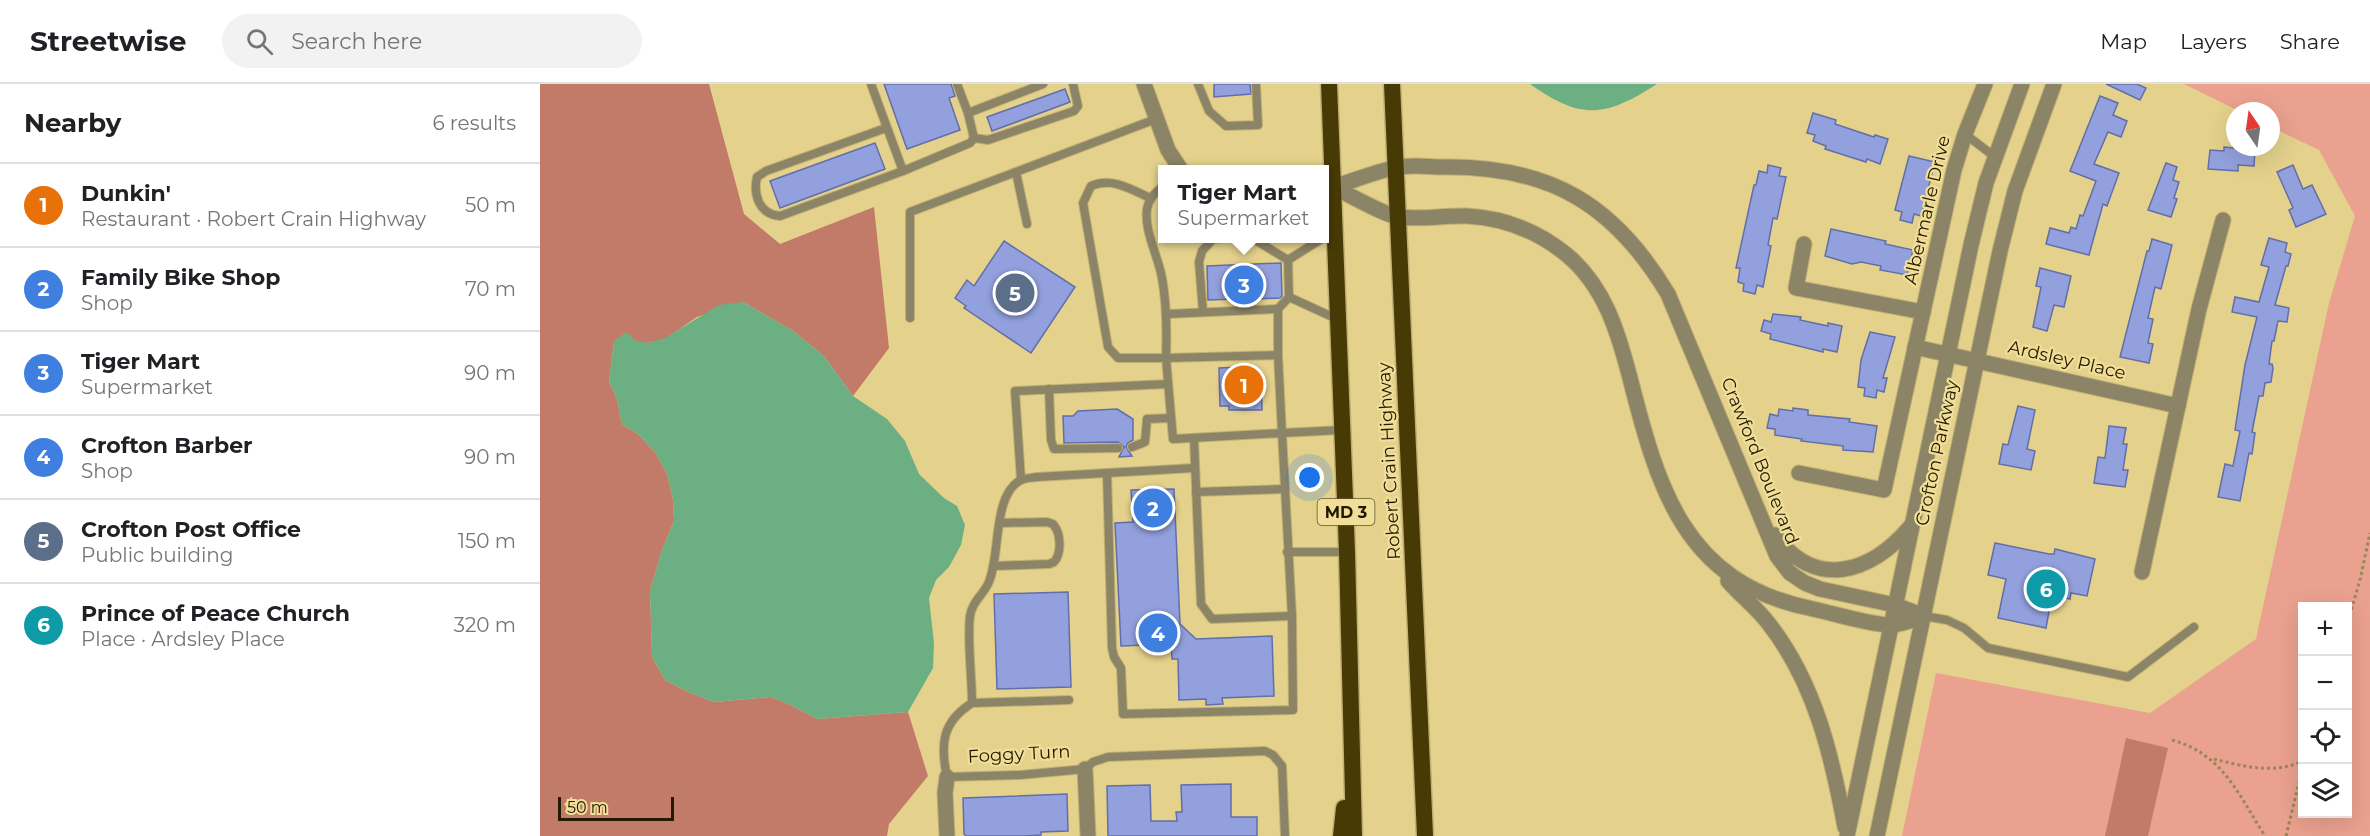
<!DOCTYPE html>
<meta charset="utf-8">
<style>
:root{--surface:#fff;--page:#f2f2f2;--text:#202124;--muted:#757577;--line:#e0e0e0;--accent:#7c3aed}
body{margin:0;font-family:Montserrat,sans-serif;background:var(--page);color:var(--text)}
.controls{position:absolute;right:18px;bottom:18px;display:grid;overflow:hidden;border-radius:0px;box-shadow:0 6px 24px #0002}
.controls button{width:54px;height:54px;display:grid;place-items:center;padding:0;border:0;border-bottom:2px solid var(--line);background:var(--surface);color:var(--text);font:30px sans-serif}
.compass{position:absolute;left:1686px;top:18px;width:54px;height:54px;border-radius:50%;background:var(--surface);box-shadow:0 6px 24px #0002;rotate:347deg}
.scale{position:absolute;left:18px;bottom:15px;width:116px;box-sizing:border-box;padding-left:6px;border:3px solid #211900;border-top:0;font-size:16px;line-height:21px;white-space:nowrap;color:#211900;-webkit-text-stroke:4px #f1de98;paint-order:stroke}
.you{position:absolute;left:770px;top:394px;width:21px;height:21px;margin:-15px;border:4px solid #fff;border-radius:50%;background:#1a73e8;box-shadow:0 0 0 9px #1a73e833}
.badge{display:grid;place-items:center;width:39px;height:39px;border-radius:50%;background:var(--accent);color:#fff;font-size:20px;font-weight:700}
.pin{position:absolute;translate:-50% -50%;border:3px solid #fff;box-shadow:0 2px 6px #0006}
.popup{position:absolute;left:618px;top:81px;width:171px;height:78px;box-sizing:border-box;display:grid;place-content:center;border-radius:0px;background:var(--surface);filter:drop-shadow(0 2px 4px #0005);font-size:20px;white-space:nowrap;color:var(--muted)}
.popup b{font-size:22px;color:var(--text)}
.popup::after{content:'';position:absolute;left:50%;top:100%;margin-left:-12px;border:12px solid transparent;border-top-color:var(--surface)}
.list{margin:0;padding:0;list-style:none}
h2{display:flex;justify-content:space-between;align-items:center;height:78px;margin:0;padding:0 24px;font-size:26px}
h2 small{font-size:20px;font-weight:400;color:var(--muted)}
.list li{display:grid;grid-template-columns:39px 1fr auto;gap:18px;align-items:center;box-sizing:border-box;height:84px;padding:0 24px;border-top:2px solid var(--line)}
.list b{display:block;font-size:22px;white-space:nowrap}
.list p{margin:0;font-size:20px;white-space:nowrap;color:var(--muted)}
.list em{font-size:20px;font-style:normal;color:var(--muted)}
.icon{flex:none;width:33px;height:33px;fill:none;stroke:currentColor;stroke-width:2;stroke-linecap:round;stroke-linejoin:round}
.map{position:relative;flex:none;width:1830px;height:752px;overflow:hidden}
header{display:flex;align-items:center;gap:36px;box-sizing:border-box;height:84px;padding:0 30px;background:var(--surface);border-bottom:2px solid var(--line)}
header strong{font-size:28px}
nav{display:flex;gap:33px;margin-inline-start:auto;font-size:21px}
.search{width:420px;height:54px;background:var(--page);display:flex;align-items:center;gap:15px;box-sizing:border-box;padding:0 21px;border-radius:33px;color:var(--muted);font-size:22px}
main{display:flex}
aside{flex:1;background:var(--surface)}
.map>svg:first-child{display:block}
.green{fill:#eba18f;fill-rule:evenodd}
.forest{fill:#c27a69}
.water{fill:#6caf82}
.building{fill:#92a0dd;stroke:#626ea8;stroke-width:1.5}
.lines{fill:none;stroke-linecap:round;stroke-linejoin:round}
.service-casing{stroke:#c1b073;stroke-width:10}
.minor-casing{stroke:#c1b073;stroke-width:17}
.tertiary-casing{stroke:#c1b073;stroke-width:17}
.trunk-casing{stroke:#c1b073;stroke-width:19}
.path{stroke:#978855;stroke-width:3;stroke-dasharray:3 3;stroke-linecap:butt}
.service{stroke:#8c8467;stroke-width:8}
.minor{stroke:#8c8467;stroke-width:15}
.tertiary{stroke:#8c8467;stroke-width:15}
.trunk{stroke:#473a04;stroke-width:16}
.labels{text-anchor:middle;stroke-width:4.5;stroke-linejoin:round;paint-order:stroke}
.shield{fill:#f1de98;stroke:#5f542e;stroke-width:1.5}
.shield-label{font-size:16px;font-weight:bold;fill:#211900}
.street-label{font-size:18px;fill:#211900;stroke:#f1de98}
</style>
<header>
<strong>Streetwise</strong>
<div class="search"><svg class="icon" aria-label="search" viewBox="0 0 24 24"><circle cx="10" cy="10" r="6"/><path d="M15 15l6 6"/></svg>Search here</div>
<nav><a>Map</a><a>Layers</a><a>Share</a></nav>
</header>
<main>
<aside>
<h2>Nearby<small>6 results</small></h2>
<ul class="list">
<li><span class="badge" style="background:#e8710a">1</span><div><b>Dunkin'</b><p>Restaurant · Robert Crain Highway</p></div><em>50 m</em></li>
<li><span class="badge" style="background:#3f7fe0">2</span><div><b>Family Bike Shop</b><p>Shop</p></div><em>70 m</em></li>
<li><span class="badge" style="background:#3f7fe0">3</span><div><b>Tiger Mart</b><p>Supermarket</p></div><em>90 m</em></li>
<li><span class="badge" style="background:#3f7fe0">4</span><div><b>Crofton Barber</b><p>Shop</p></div><em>90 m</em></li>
<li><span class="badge" style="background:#5c6f8a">5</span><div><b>Crofton Post Office</b><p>Public building</p></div><em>150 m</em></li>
<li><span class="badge" style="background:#0f9aa8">6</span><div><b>Prince of Peace Church</b><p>Place · Ardsley Place</p></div><em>320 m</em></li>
</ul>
</aside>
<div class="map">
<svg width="1830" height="752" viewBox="0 0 1830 752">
<rect width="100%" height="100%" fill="#e4d18c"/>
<!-- green -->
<path class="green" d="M1644,0h186v752h-468l34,-163 214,40 106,-74 73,-336 26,-87 -36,-66 -48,-23v-16h-32zM1762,522h46v208h-46z"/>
<!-- forest -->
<g class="forest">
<path d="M0,0h169l35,130 36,30 94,-37 15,141 -36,48 -29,-40 -31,-25 -50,-29 -46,15 -32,22 -18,4 -33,-2 -5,40 8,19 5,24 17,11 16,17 12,22 6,25 1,22 -12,29 -12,41 2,66 13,23 23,12 26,10 57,-5 20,8 26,14 91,-7 20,64 -39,48 -2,12h-347z"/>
<path d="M1586,654l42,10 -20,88h-43z"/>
</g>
<!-- water -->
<g class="water">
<path d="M990,0h127c-53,34 -76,36 -127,0z"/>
<path d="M203,218l50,29 31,25 29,40 34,23 18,22 14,33 25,24 13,8 8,19 -4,20 -12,22 -13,13 -7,18 5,46 -1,24 -25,44 -91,7 -26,-14 -20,-8 -57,5 -26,-10 -23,-12 -13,-23 -2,-66 12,-41 12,-29 -1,-22 -6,-25 -12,-22 -16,-17 -17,-11 -5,-24 -8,-19 5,-40 12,-9 10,9 11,2 18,-5 54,-33z"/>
</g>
<!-- building -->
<g class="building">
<path d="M344,0h67l4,12 -6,2 11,32 -53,19z"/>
<path d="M674,0h36l1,10 -37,3z"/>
<path d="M1566,0h31l9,4 -6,12z"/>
<path d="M525,5l5,13 -78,29 -5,-14z"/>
<path d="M1560,12l18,7 -5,12 14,6 -6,16 -13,-5 -14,32 25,9 -12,33 -4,-2 -14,51 -43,-11 4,-16 19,5 2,-6 5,2 4,-14 3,1 13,-35 -26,-10z"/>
<path d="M1273,29l23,7 -1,4 39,13 1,-2 13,4 -8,25 -13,-5 -1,3 -41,-13 1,-3 -13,-5 2,-6 -8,-2z"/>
<path d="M335,59l10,26 -105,39 -10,-27z"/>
<path d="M1684,63l31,3 -1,16 -16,-1v6l-30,-2 2,-19 14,1z"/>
<path d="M1369,72l26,6 -14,54 -7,-2 -2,9 -12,-3 2,-8 -7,-2z"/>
<path d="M1626,79l11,4 -4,13 6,2 -5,16 3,1 -6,18 -23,-7z"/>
<path d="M1228,81l13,3 -2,8 7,1 -9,42 -4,-1 -5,27 3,1 -8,41 -6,-2 -2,9 -12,-3 1,-7 -6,-2 2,-14h-4l18,-83h2l3,-14 8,2z"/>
<path d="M1753,81l10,24 9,-4 14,29 -30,13 -7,-17 4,-2 -16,-36z"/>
<path d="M1291,145l55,12 -1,3 28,6 -6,25 -27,-5 1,-4 -20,-4 -9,2 -27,-8z"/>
<path d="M1729,154l18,5 -2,9 6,2 -3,12h-2l-11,39 14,3 -2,14 -9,-1 -4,20h-2l-3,23h3l1,4 -2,14 -6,1 -2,13h-4l-7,36 3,1 -3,21 -3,-1 -9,48 -22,-4 7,-33 8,2 7,-35 -5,-1 10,-65 12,-48 -25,-5 3,-15 24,5 10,-35 -8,-2z"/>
<path d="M1612,155l20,6 -11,44 -6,-2 -7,31 5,1 -5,24 5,1 -4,19 -29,-6 27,-106h2z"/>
<path d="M464,157l71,46 -44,66 -67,-45 2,-2 -11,-8 12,-18 7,6z"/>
<path d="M741,179l1,33 -2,2 -26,1v3l-18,1v-4l-28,1 -1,-34z"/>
<path d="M1500,184l31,8 -7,31 -10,-2 -7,26 -14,-4 8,-40 -5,-1z"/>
<path d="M1233,230l28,3 -1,3 28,6v-3l14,3 -5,26 -14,-3v3l-53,-13 1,-5 -10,-3 3,-11 7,2z"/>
<path d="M1330,248l25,5 -12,41h4l-3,14 -7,-2 -1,8 -12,-2 1,-8 -7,-1 3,-27z"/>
<path d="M702,283v10l19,-1 1,34h-33v-4h-9l-1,-38z"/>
<path d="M1478,322l17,4 -8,39 8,2 -4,19 -32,-6 4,-20 5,1z"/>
<path d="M1253,324l15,2v5l42,4 -1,3 28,4 -4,26 -30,-2v-4l-42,-5 1,-2 -27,-4v-6l-8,-1 3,-14 8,2 1,-7 14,2z"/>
<path d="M577,325l16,10v21l-5,3 -2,4 6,9 -13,1 5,-10 -6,-5 -54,1 -1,-27h10l5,-5z"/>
<path d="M1569,342l17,2 -3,16h4l-4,26h5l-3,17 -31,-4 4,-26 7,1z"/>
<path d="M634,405l6,135 16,15 76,-3 2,60 -52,2 1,6 -17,1v-6l-27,1 -1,-41h-6l-1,-15 -50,2 -6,-123 18,-1 -2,-32z"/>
<path d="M1455,459l54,11h5l1,-5 40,10 -8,37 -16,-3 -1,6 -18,-4 -6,33 -48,-10 8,-39 -18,-4z"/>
<path d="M528,508l3,95 -74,2 -3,-95z"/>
<path d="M691,700v33h26v19h-149l-1,-50 43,-1 1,36h26l-1,-9h6l-1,-27z"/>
<path d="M527,710l1,37 -27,1v3l-17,1h-58l-2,-2 -1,-36z"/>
</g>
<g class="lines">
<defs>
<g id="service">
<path d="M331,0l32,87 67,-28 4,-5 -6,-25 -11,-29"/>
<path d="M658,0l11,27 17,15 32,-1 -2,-41"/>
<path d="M428,29l75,-29"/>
<path d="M346,44l-120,43 -9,6c-4,18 2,37 23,39l123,-45"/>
<path d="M1425,50l30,23"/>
<path d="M434,54l14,2 86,-29 4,-5 -5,-22"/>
<path d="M476,88l11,52"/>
<path d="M623,102c-8,7 -14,12 -16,23 -3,23 11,46 15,69 5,27 5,52 4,80l112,-3 4,78 60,-3"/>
<path d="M712,154l36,22 1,37 -11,12v46"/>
<path d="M674,155l10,-1"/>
<path d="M748,176l35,-22"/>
<path d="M749,213l48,22"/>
<path d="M663,228l-4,-50 3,-11 12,-13"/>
<path d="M628,230l110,-5"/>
<path d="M370,234v-106l246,-93"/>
<path d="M509,305l2,51 3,9 64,-1"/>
<path d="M654,355l7,165 11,15 80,-3"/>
<path d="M592,363l13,-5 2,-23 24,-1"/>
<path d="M567,389l5,175 2,9 7,11 2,46 170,-4 -1,-94 -10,-183 -109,6 -7,-81h-48l-10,-11 -25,-144 8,-17c21,-9 40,3 59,12"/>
<path d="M481,396l-6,-89 153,-7"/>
<path d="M656,408l88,-3"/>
<path d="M747,468h60"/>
<path d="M454,482l55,-2 5,-2c8,-9 7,-29 -1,-38l-6,-2 -47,1"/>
<path d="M1384,532l23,4 17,8 24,20 140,29 66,-50"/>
<path d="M529,616l-97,3c-30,19 -32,41 -25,74l73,-2 65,-6 8,-7 15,-5 157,-6 8,4 9,11 3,70"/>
<path d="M432,619c0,-26 -5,-63 -2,-87 2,-14 12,-20 18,-32 13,-27 4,-86 31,-103 5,-3 12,-3 18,-4l157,-9"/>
</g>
<g id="minor">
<path d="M604,0l24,66 13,20"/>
<path d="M1264,160l-8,44 127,24"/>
<path d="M1375,263l263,59"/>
<path d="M1259,389l85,17 70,-320 11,-36 20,-50"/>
<path d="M1602,488l57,-263 24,-89"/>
<path d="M545,685l3,67"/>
<path d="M407,752l-2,-43 2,-16"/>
</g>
<g id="tertiary">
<path d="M793,103c20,-6 41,-15 61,-19 15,-4 34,-1 50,-1 106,-1 170,37 224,127l109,262 13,17 15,10 15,6 75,16 29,11"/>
<path d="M793,103c15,7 53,29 66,30 22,3 46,-2 68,-1 37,2 72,16 100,39 38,32 51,77 63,123 28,110 54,204 179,230 23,5 58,16 80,17 11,1 25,-6 35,-9"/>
<path d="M1235,451c40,56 96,38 135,-8"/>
<path d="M1188,497c13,15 29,27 41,43 46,59 63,132 76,203"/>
<path d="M1307,752l124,-591 15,-62 36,-99"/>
<path d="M1337,752l123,-585 15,-60 39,-107"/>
</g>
<g id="trunk">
<path d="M789,0l18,468 7,284"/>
<path d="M852,0l33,752"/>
<path d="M801,752l3,-28"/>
</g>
</defs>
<!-- service casing -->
<use href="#service" class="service-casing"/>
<!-- minor casing -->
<use href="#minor" class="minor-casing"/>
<!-- tertiary casing -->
<use href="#tertiary" class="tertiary-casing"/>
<!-- trunk casing -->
<use href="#trunk" class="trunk-casing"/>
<!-- path -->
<g class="path">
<path d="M1808,537l12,-41 10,-47"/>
<path d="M1632,656c51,14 66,54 93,96"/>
<path d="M1674,675c28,7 60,16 88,2"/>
<path d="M1746,752l16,-66"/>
</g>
<!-- service -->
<use href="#service" class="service"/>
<!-- minor -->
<use href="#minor" class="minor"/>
<!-- tertiary -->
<use href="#tertiary" class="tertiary"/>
<!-- trunk -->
<use href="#trunk" class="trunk"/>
</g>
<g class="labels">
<!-- shield labels -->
<rect class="shield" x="777.5" y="415" width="57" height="26" rx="4.5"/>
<g class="shield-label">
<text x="806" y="434">MD 3</text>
</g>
<!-- street labels -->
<g class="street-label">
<text transform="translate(1387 126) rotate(-77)" y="6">Albermarle Drive</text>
<text transform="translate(1527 276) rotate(13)" y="6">Ardsley Place</text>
<text transform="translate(1397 369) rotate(-78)" y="6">Crofton Parkway</text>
<text transform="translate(849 377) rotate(-93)" y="6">Robert Crain Highway</text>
<text transform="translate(1220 377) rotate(68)" y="6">Crawford Boulevard</text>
<text transform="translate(479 670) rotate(-3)" y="6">Foggy Turn</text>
</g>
</g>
</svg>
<div class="controls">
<button>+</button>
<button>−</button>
<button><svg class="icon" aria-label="locate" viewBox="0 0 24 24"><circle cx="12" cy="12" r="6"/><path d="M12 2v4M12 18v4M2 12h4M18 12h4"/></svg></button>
<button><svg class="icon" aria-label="layers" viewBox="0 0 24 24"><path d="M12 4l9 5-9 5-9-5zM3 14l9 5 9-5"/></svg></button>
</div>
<svg class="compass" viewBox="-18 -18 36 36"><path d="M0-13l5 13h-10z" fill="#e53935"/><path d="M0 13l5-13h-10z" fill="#757577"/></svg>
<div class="scale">50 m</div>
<div class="you"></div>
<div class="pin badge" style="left:704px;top:301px;background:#e8710a">1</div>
<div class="pin badge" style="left:613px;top:424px;background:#3f7fe0">2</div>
<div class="pin badge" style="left:704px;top:201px;background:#3f7fe0">3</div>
<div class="popup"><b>Tiger Mart</b>Supermarket</div>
<div class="pin badge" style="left:618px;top:549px;background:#3f7fe0">4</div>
<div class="pin badge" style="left:475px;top:209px;background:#5c6f8a">5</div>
<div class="pin badge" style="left:1506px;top:505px;background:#0f9aa8">6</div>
</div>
</main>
